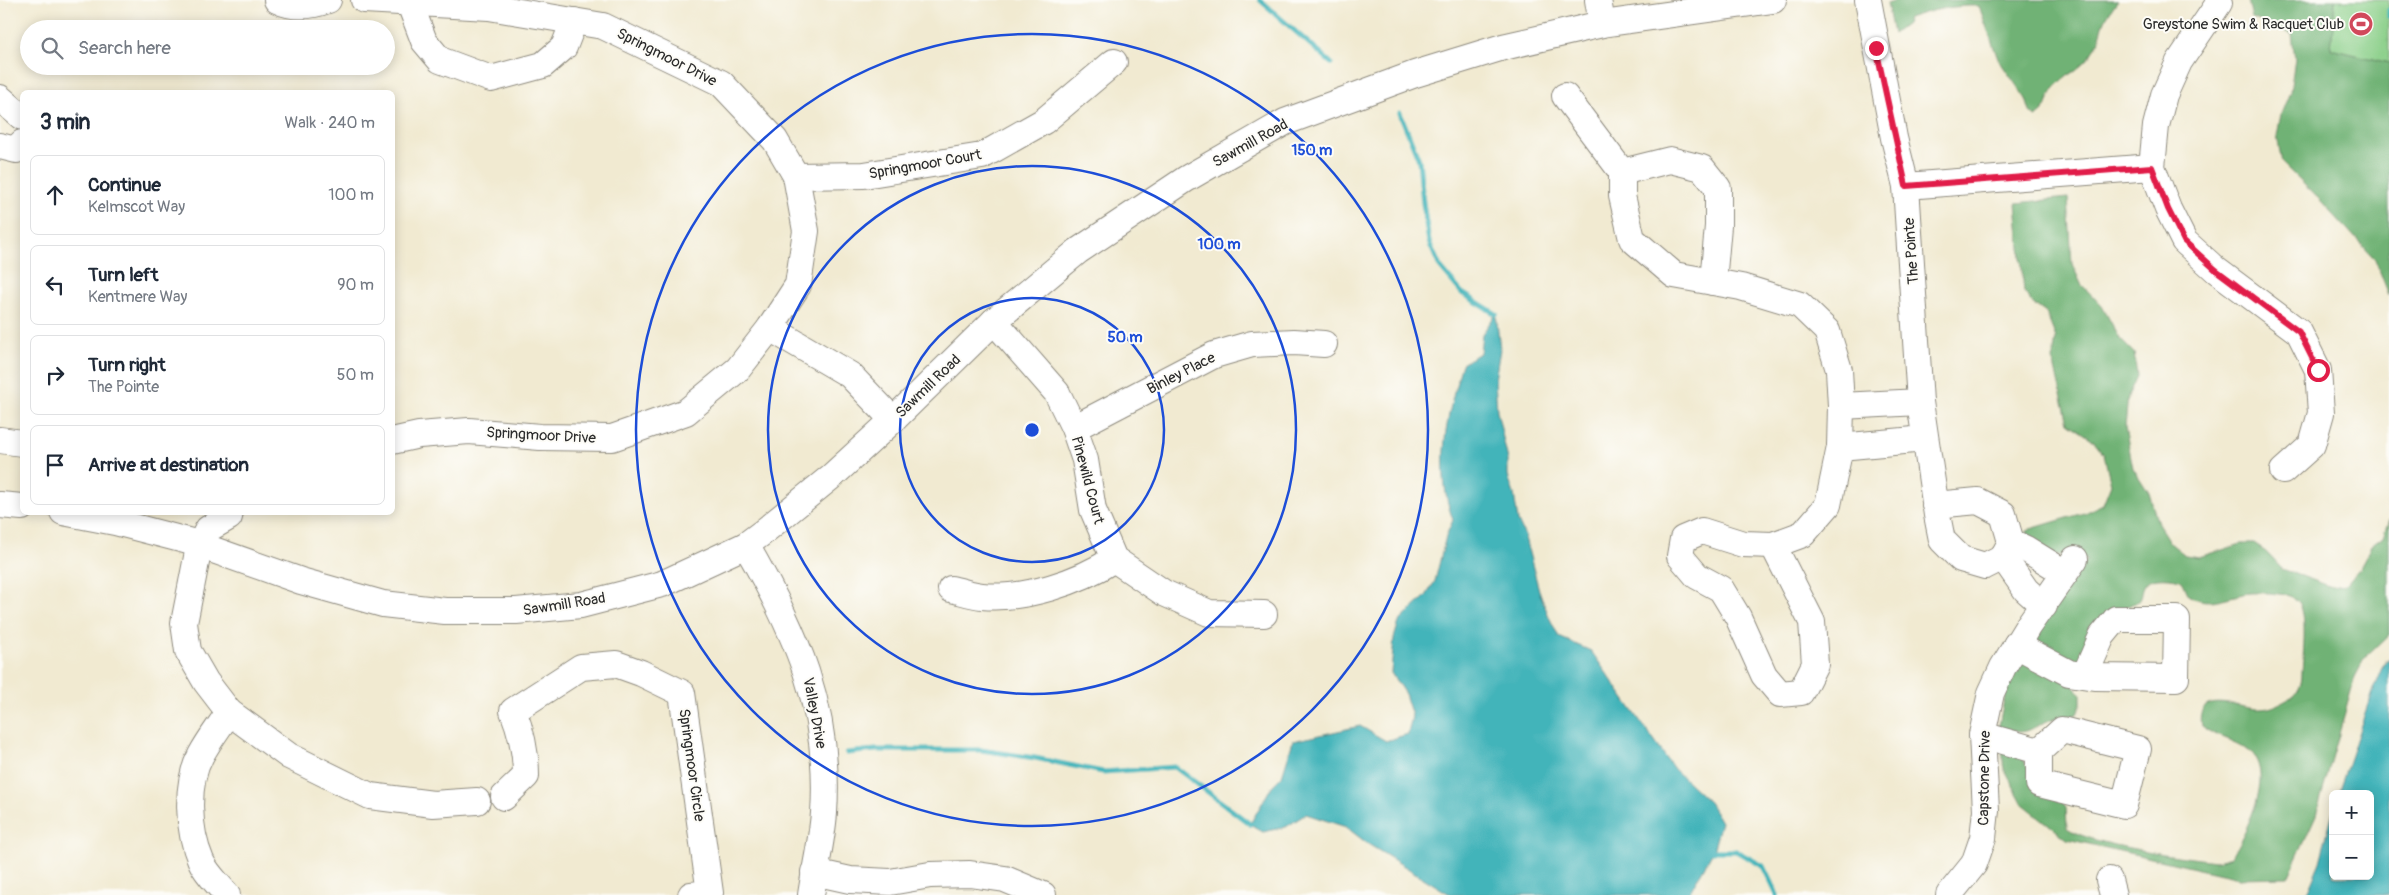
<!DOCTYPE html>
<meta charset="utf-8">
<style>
:root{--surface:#fff;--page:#f2f2f3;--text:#1f2937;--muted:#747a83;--line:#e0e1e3}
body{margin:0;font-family:Pangolin,sans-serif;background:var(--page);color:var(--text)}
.controls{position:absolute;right:15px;bottom:15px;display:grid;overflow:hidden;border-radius:8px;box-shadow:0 2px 12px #0003}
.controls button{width:45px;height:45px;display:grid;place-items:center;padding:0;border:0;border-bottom:1px solid var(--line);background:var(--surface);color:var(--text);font:25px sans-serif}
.stop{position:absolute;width:15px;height:15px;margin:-11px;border:4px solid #e11d48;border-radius:50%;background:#fff}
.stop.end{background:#e11d48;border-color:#fff;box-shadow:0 1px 5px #0008}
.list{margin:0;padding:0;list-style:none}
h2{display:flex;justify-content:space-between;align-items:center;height:65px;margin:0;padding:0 20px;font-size:21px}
h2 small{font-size:16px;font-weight:400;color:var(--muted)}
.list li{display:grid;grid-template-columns:32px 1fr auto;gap:15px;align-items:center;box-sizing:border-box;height:80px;margin:0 10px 10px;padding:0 10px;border:1px solid var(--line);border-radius:8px}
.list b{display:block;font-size:19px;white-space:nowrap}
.list p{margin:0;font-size:16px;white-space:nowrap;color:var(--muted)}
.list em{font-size:16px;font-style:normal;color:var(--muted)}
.icon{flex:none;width:28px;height:28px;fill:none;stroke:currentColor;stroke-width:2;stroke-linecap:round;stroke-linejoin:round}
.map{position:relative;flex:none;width:2389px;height:895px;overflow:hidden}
.search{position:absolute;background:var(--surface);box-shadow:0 2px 12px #0003;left:20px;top:20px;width:375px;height:55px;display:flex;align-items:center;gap:12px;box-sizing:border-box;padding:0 18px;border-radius:28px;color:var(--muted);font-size:19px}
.panel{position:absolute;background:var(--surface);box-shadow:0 2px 12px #0003;left:20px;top:90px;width:375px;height:425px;border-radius:8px}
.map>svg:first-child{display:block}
.green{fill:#8acf89;stroke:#5a7d5a}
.forest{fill:#6fb275;stroke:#4d6e50}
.water{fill:#43b4ba;stroke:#377072}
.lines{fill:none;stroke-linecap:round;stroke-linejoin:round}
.stream{stroke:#43b4ba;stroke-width:5}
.minor-casing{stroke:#8e8a7e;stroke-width:28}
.minor{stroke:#fff;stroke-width:26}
.route{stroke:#e11d48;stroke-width:6}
.ring{fill:none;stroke:#1d4ed8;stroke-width:2.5}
.labels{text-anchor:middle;stroke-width:4;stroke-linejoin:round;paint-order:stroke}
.poi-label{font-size:15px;fill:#2b2b2b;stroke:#fdfcf7;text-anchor:end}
.street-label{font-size:15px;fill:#2b2b2b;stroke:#fdfcf7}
.centre{fill:#1d4ed8;stroke:#fdfcf7;stroke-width:2.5}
.ring-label{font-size:15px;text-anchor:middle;font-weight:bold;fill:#1d4ed8;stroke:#fdfcf7;stroke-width:4;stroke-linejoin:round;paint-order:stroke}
</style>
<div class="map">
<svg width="2389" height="895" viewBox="0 0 2389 895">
<rect width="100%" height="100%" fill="#fdfcf7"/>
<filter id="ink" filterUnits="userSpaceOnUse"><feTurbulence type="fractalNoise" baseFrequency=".02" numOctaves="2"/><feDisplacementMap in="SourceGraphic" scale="10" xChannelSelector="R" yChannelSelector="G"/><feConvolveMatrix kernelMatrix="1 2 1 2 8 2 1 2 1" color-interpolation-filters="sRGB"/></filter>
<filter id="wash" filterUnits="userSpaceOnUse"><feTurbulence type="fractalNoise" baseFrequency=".0096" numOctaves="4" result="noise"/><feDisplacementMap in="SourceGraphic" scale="20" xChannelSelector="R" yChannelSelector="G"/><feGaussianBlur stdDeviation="1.12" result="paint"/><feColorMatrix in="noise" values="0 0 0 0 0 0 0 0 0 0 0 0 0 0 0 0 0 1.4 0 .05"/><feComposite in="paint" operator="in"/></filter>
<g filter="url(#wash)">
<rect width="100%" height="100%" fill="#f1ead1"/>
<!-- green -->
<path class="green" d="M2335,0h54v63l-58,-14z"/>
<!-- forest -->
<g class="forest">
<path d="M1896,0h222c-5,7 -11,15 -14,23 -4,12 -5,22 -13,32 -10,14 -27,21 -37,34 -8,12 -4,20 -19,28l-5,-5 -4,-13 -28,-40 -19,-53c-24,-1 -48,4 -71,12l-2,6 -13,10 -6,-31z"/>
<path d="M2248,0h87l-4,49 58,14v232l-14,-36 -54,-58 -39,-38 -5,-27 4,-22 9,-22 5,-33 -3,-25 -40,-16z"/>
<path d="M2068,198l4,66 9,20 21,22 18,33 14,14 3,23 -9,20 -3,31 8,41 16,25 9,31 12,19 15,12 15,2 41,-13h13l12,8 16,17 50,18 13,-2 14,-16 12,-23 12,-9 6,-18v116l-24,23 -10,19 -39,138 -28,62 -49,1 -172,-39 -44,-35 -19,-35 -2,-21 21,10 3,8 35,34 5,7 1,21c26,18 115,29 149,33l15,-4c14,-24 46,-83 18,-106 -14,-12 -34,-14 -48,-25 -7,-38 40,-17 58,-17 11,0 19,-4 28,-9 12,-7 15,-14 15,-28 1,-15 6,-60 -4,-71 -7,-7 -20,-7 -29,-8 -10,0 -20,-1 -30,2 -18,4 -34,11 -51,0 -3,-4 -4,-10 -7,-14 -5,-4 -30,-5 -34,1 -10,11 2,17 -21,25l-44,53 -8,3 -42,-21 55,-83 -55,-8 -5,-21 57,-17 19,-9 8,-20 -7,-29 -12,-16 -24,-16 -15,-63 3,-22 -10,-25 -14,-10 -8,-11 -8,-89z"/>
<path d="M2022,658l51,27 8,9v10l-5,11c-7,1 -14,1 -20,3 -27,8 -26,21 -57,9 4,-26 9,-46 23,-69z"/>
</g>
<!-- water -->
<g class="water">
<path d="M1496,314l4,35 -5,31 2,31 11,49v16l6,18 4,27 6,13 16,60 10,25 9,18 32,14 83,118 35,33 12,20 -8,29 -25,44h-237l-83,-51 -22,-17 -40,-13 -20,13 -23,5 -13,-8 22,-38 10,-10 11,-35 67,-15 26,15 22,-7 4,-18 -7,-22 -14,-21 3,-35 5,-16 27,-26 9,-15 11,-45 7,-16c-19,-52 -6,-105 9,-156l18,-11 2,-19z"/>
<path d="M2389,658v237h-83l14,-33 13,-51v65h37v-82h-32l34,-102 12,-29z"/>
</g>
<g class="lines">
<!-- stream -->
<g class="stream">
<path d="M1260,0l71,63"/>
<path d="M2389,10v6"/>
<path d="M1400,113l19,47 4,43 6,39 11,25 22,26 34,21"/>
<path d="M847,753l29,-3h105l54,8 68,14 72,-5 75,57"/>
<path d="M1713,851h23l27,15 14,29"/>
</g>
</g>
</g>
<g filter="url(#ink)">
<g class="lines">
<defs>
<g id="minor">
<path d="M277,0c16,8 35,6 51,0"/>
<path d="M364,0l125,7 114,19 118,57 54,57 21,36 10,55 -8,54 -28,43 -32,41 -52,43 -74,26 -72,-1 -71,-6 -50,4 -27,6"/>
<path d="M1598,0l4,24"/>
<path d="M1868,0l26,138 12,48 14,216 17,113 5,25 19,19 24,7 18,-9 8,-15 -8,-28 -25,-13 -43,4"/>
<path d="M2219,3l-40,59 -15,33 -8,31 -4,41 16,42 16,32 32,29 83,62 19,38 3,43 -9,32 -29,26"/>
<path d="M410,4l14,37 16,19 51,19 52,-14 21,-18 10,-26"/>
<path d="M1565,96l57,76v24l10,43 42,36 67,12 59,18 27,26 12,39 2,36 -1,41 -12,58 -25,29 -30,11 -30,-1 -41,-13 -19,8 -3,17 17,20 24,13 17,28 26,58 16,19 21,-2 14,-28 -3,-42 -39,-77"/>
<path d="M0,98l22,19"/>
<path d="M0,146l16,4 6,-7"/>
<path d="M1622,172l48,-12 32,8 16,20v38l-5,56"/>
<path d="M796,176l68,-1 118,-19 62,-35 70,-59"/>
<path d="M1906,186l246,-19"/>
<path d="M994,321l63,72 17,35 11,32 8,50 21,49 50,34 45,20 55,1"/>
<path d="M770,328l80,47 43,45"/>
<path d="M1841,406l79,-4"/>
<path d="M1074,428l140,-73 38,-11 42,-2 30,2"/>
<path d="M0,440l22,3"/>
<path d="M1840,447l85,-8"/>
<path d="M0,505l22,2"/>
<path d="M63,512l52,10 73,19 113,40 82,23 62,7h71l65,-6 81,-21 84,-39 16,-12 70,-57 61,-56 101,-99 84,-70 108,-72 99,-57 130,-48 88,-27 99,-23 171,-24"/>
<path d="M230,512l-1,5 -21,12 -9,18 -15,76 4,28 18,31 23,30 60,44 81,40 63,8 44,-3"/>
<path d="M2011,542l15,7 39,24"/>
<path d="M746,545c50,87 85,164 78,268 -2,27 -9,55 -13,82"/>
<path d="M2003,557l23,33 18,16"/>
<path d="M951,589c10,2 20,6 31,7 42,4 97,-14 132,-37"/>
<path d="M2016,645l53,28 26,4 81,1 1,-59h-61l-14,17 -17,39"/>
<path d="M1982,735l57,16v33l85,21 14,-56 -76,-19 -23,21"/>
<path d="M504,797l22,-21c0,-23 -4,-43 -13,-65l68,-44 35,-3 25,9 41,20 28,200 -19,2"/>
<path d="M814,872l36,8 40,2 40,-7 40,-1 35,5 38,16"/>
<path d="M2109,880l4,15"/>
<path d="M227,895c-8,-10 -21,-22 -26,-34 -13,-30 -16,-77 0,-106 8,-15 19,-29 28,-43"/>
<path d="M1949,895l25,-31 9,-26 3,-28 -4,-75 9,-42 12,-26 25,-41 47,-67"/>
</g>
</defs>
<!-- minor casing -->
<use href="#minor" class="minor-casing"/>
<!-- minor -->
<use href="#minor" class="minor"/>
</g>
</g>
<g class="lines" filter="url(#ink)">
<!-- route -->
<path class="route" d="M1876,48l30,138 246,-19 16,42 16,32 32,29 83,62 19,38"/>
</g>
<!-- distance rings -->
<g class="ring">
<circle cx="1032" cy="430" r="132"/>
<circle cx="1032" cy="430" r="264"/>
<circle cx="1032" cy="430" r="396"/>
</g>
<!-- icons -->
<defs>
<symbol id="stadium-disc" viewBox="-11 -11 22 22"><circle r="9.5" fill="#d1495b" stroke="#fdfcf7"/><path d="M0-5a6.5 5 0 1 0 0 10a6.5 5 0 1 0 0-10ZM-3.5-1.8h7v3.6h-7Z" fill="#fff"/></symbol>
</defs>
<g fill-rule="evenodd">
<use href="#stadium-disc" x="2347" y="10" width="28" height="28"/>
</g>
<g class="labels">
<!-- poi labels -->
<g class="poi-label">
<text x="2344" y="29">Greystone Swim &amp; Racquet Club</text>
</g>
<!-- street labels -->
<g class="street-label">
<text transform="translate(667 57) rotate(27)" y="5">Springmoor Drive</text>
<text transform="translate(1250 143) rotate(-29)" y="5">Sawmill Road</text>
<text transform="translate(925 164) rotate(-10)" y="5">Springmoor Court</text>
<text transform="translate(1911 251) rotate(-94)" y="5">The Pointe</text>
<text transform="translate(1181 373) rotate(-27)" y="5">Binley Place</text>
<text transform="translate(928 386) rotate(-44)" y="5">Sawmill Road</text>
<text transform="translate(541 435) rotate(3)" y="5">Springmoor Drive</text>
<text transform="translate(1088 480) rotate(75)" y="5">Pinewild Court</text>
<text transform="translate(564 604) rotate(-9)" y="5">Sawmill Road</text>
<text transform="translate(815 713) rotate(79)" y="5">Valley Drive</text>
<text transform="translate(692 765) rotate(82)" y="5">Springmoor Circle</text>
<text transform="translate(1984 778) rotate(-89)" y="5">Capstone Drive</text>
</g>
</g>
<circle cx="1032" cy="430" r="8" class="centre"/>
<g class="ring-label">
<text x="1312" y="155">150 m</text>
<text x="1219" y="249">100 m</text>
<text x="1125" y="342">50 m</text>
</g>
</svg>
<div class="controls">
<button>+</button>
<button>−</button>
</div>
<div class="stop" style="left:2318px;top:370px"></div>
<div class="stop end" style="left:1876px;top:48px"></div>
<div class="search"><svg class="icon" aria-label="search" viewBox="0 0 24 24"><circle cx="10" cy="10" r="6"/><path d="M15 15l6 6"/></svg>Search here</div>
<section class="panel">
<h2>3 min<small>Walk · 240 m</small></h2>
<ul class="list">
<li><svg class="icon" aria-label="ahead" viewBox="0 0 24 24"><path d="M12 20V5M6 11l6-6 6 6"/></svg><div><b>Continue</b><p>Kelmscot Way</p></div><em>100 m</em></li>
<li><svg class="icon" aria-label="left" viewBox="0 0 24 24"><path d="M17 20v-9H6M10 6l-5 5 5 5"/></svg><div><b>Turn left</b><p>Kentmere Way</p></div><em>90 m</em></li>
<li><svg class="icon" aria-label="right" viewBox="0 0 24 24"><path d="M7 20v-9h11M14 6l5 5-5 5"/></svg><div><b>Turn right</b><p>The Pointe</p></div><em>50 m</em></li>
<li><svg class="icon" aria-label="arrive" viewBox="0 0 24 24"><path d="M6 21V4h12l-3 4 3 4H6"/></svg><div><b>Arrive at destination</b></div></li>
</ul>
</section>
</div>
